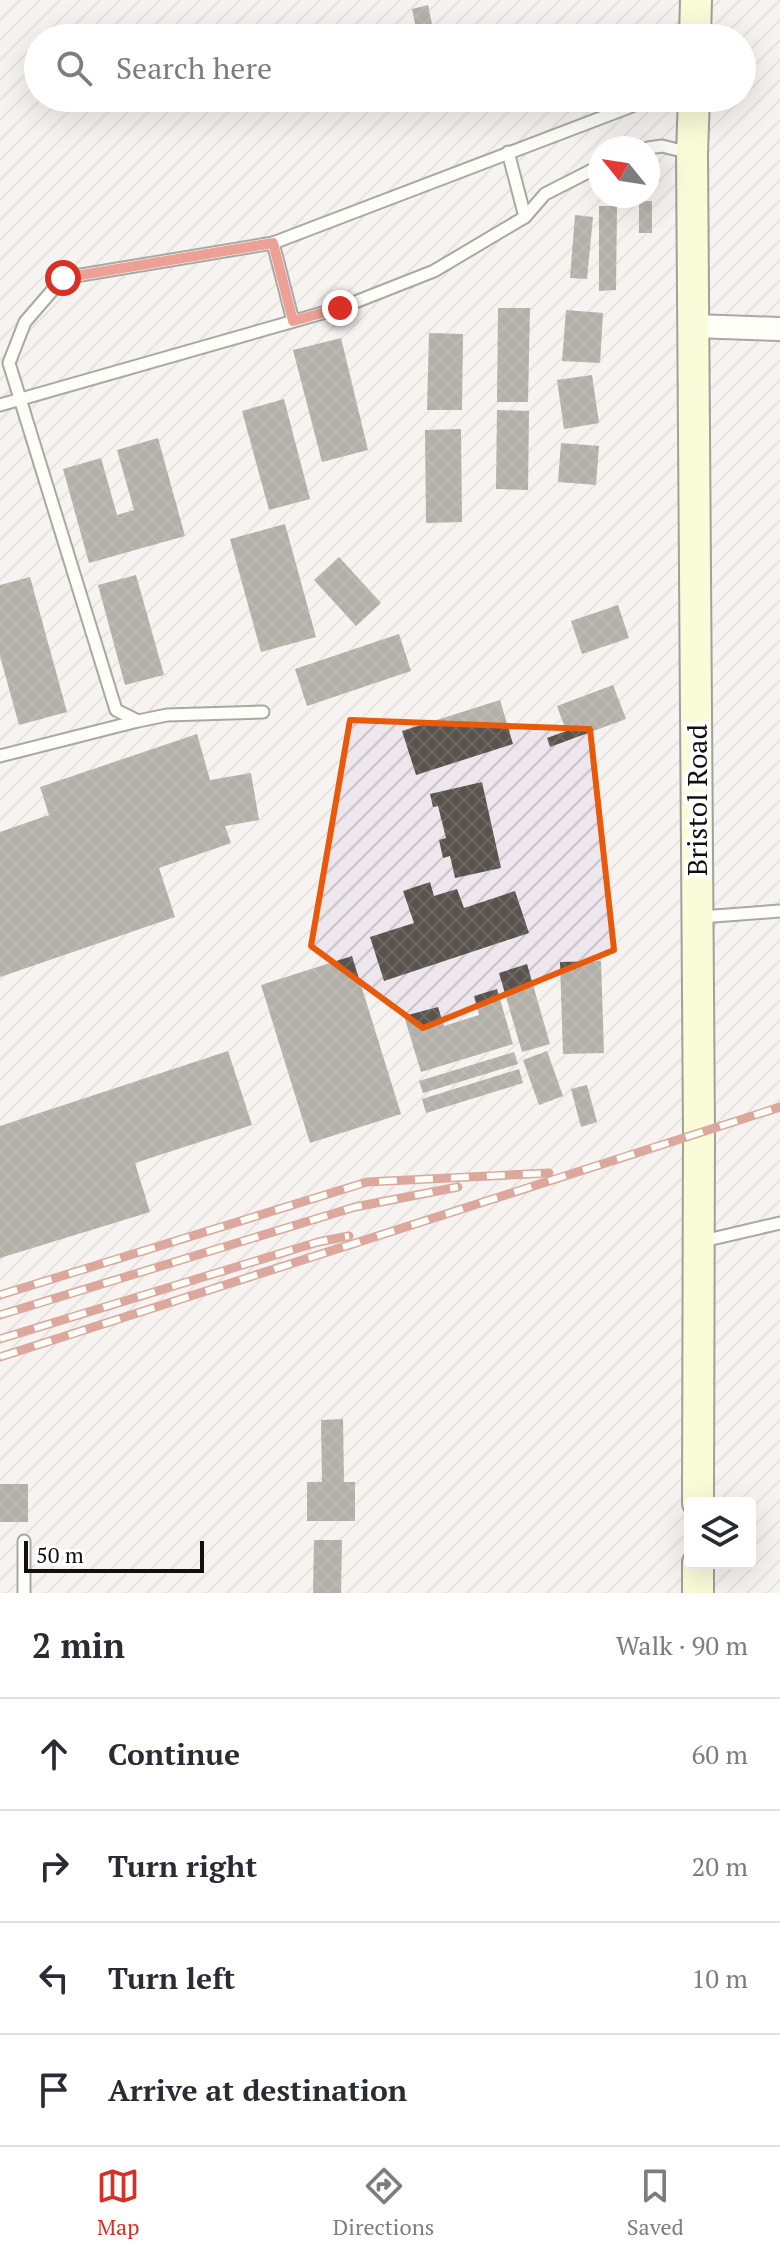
<!DOCTYPE html>
<meta charset="utf-8">
<style>
:root{--surface:#fff;--page:#f7f7f7;--text:#2b2b33;--muted:#7c7c81;--line:#e1e1e2;--accent:#d93025}
body{margin:0;font-family:"PT Serif",serif;background:var(--page);color:var(--text)}
.controls{position:absolute;right:24px;bottom:24px;display:grid;overflow:hidden;border-radius:8px;box-shadow:0 8px 32px #0002}
.controls button{width:72px;height:72px;display:grid;place-items:center;padding:0;border:0;border-bottom:2px solid var(--line);background:var(--surface);color:var(--text);font:40px sans-serif}
.compass{position:absolute;left:588px;top:136px;width:72px;height:72px;border-radius:50%;background:var(--surface);box-shadow:0 8px 32px #0002;rotate:300deg}
.scale{position:absolute;left:24px;bottom:20px;width:180px;box-sizing:border-box;padding-left:8px;border:4px solid #101010;border-top:0;font-size:22px;line-height:28px;white-space:nowrap;color:#101010;-webkit-text-stroke:6px #fff;paint-order:stroke}
.stop{position:absolute;width:24px;height:24px;margin:-18px;border:6px solid #d93025;border-radius:50%;background:#fff}
.stop.end{background:#d93025;border-color:#fff;box-shadow:0 2px 8px #0008}
.list{margin:0;padding:0;list-style:none}
h2{display:flex;justify-content:space-between;align-items:center;height:104px;margin:0;padding:0 32px;font-size:34px}
h2 small{font-size:26px;font-weight:400;color:var(--muted)}
.list li{display:grid;grid-template-columns:52px 1fr auto;gap:24px;align-items:center;box-sizing:border-box;height:112px;padding:0 32px;border-top:2px solid var(--line)}
.list b{display:block;font-size:30px;white-space:nowrap}
.list em{font-size:26px;font-style:normal;color:var(--muted)}
.icon{flex:none;width:44px;height:44px;fill:none;stroke:currentColor;stroke-width:2;stroke-linecap:round;stroke-linejoin:round}
.map{position:relative;flex:none;width:780px;height:1593px;overflow:hidden}
.search{position:absolute;background:var(--surface);box-shadow:0 8px 32px #0002;left:24px;right:24px;top:24px;height:88px;display:flex;align-items:center;gap:20px;box-sizing:border-box;padding:0 28px;border-radius:44px;color:var(--muted);font-size:30px}
.sheet{height:552px;background:var(--surface)}
nav{display:flex;justify-content:space-around;align-items:center;box-sizing:border-box;height:112px;border-top:2px solid var(--line);background:var(--surface);font-size:22px;color:var(--muted)}
nav a{display:grid;justify-items:center;gap:4px}
nav .on{color:var(--accent)}
.map>svg:first-child{display:block}
.industrial{fill:url(#industrial-furrows);fill-rule:evenodd}
.building{fill:url(#building-cross-hatch)}
.lines{fill:none;stroke-linecap:round;stroke-linejoin:round}
.lane-casing{stroke:#434343;stroke-width:15}
.street-casing{stroke:#434343;stroke-width:26}
.secondary-casing{stroke:#323232;stroke-width:34}
.lane{stroke:#fff;stroke-width:11}
.street{stroke:#fff;stroke-width:22}
.secondary{stroke:#f6f8b5;stroke-width:30}
.rail-casing{stroke:#b44034;stroke-width:9}
.rail{stroke:#fff;stroke-width:6;stroke-dasharray:18;stroke-linecap:butt}
.route{stroke:#d93025;stroke-width:10}
.marked{fill:none;stroke:#e8590c;stroke-width:6;stroke-linejoin:round}
.labels{text-anchor:middle;stroke-width:8;stroke-linejoin:round;paint-order:stroke}
.street-label{font-size:28px;fill:#101010;stroke:#fff}
</style>
<div class="map">
<svg width="780" height="1593" viewBox="0 0 780 1593">
<defs>
<pattern id="industrial-furrows" width="10" height="10" patternUnits="userSpaceOnUse" patternTransform="scale(2)"><rect width="10" height="10" fill="#ede6ed"/><path d="M-1 1l2-2M0 10L10 0M9 11l2-2" fill="none" stroke="#cac4ca"/></pattern>
<pattern id="building-cross-hatch" width="8" height="8" patternUnits="userSpaceOnUse" patternTransform="scale(2)"><rect width="8" height="8" fill="#58534d"/><path d="M0 0l8 8M0 8l8-8" fill="none" stroke="#6b6762"/></pattern>
</defs>
<rect width="100%" height="100%" fill="#fefdf4"/>
<!-- industrial -->
<path class="industrial" d="M0,0h780v1593h-780zM38,38h704v60h-704zM600,148h48v48h-48zM690,1503h60v60h-60z"/>
<!-- building -->
<g class="building">
<path d="M428,5l5,24 -16,4 -5,-24z"/>
<rect x="639" y="201" width="13" height="32"/>
<path d="M599,206h18l-1,84 -17,1z"/>
<path d="M575,215l18,2 -6,62 -17,-1z"/>
<path d="M498,308h32l-2,94h-31z"/>
<path d="M566,310l37,3 -3,50 -38,-2z"/>
<path d="M429,333l34,1 -1,76h-35z"/>
<path d="M341,338l27,112 -46,12 -29,-112z"/>
<path d="M592,375l7,48 -35,6 -7,-49z"/>
<path d="M284,399l26,100 -41,11 -27,-99z"/>
<path d="M497,410l32,1 -1,79 -32,-1z"/>
<path d="M461,429l1,93 -36,1 -1,-93z"/>
<path d="M158,438l27,98 -96,27 -26,-94 38,-11 16,57 17,-5 -17,-60z"/>
<path d="M561,443l38,3 -3,39 -38,-3z"/>
<path d="M285,524l31,113 -55,15 -31,-113z"/>
<path d="M339,557l42,46 -25,23 -42,-46z"/>
<path d="M136,575l28,100 -39,10 -27,-100z"/>
<path d="M30,577l37,135 -48,13 -19,-69v-71z"/>
<path d="M618,605l11,33 -47,16 -11,-33z"/>
<path d="M399,634l12,37 -104,35 -12,-37z"/>
<path d="M613,685l13,34 -76,28 -3,-9 19,-7 -9,-25z"/>
<path d="M500,700l13,44 -97,31 -14,-44z"/>
<path d="M197,734l13,46 41,-7 8,47 -34,6 6,17 -72,25 16,49 -175,60v-145l49,-17 -9,-28z"/>
<path d="M482,782l19,86 -46,10 -5,-22 -7,2 -4,-18 7,-2 -8,-32 -5,1 -3,-13z"/>
<path d="M430,882l4,14 23,-7 7,19 51,-17 14,42 -145,48 -14,-44 44,-14 -11,-32z"/>
<path d="M352,956l49,158 -91,29 -49,-158z"/>
<path d="M601,961l3,92 -41,1 -3,-92z"/>
<path d="M527,964l23,80 -28,8 -23,-79z"/>
<path d="M497,989l16,55 -92,28 -17,-56 34,-9 6,19 35,-11 -5,-19z"/>
<path d="M228,1051l24,74 -117,38 15,49 -150,46v-132z"/>
<path d="M547,1051l16,45 -24,9 -16,-45z"/>
<path d="M514,1052l4,12 -95,29 -4,-12z"/>
<path d="M519,1069l4,14 -97,30 -4,-14z"/>
<path d="M587,1085l10,37 -16,5 -10,-38z"/>
<path d="M343,1419l1,63h11v39h-48v-39h15l-1,-62z"/>
<rect x="0" y="1484" width="28" height="38"/>
<path d="M314,1540h28l-1,53h-28z"/>
</g>
<g class="lines">
<defs>
<g id="lane">
<path d="M648,148l14,-2 28,7"/>
<path d="M508,152l17,65"/>
<path d="M293,321l-20,-78 380,-145"/>
<path d="M0,405l340,-97 94,-37 91,-54 20,-23 55,-28"/>
<path d="M263,712l-96,3 -29,6 -22,-11 -107,-347 16,-41 38,-44 210,-35"/>
<path d="M0,756l138,-35"/>
<path d="M701,917l79,-6"/>
<path d="M703,1241l77,-18"/>
<path d="M24,1541v52"/>
</g>
<path id="street" d="M694,326l86,3"/>
<g id="secondary">
<path d="M695,38l1,-38"/>
<path d="M694,98l-2,55 7,978 -1,372"/>
<path d="M698,1563v30"/>
</g>
</defs>
<!-- lane casing -->
<use href="#lane" class="lane-casing"/>
<!-- street casing -->
<use href="#street" class="street-casing"/>
<!-- secondary casing -->
<use href="#secondary" class="secondary-casing"/>
<!-- lane -->
<use href="#lane" class="lane"/>
<!-- street -->
<use href="#street" class="street"/>
<!-- secondary -->
<use href="#secondary" class="secondary"/>
<defs>
<g id="rail">
<path d="M0,1295l367,-113 182,-9"/>
<path d="M0,1315l355,-108 103,-20"/>
<path d="M0,1339l318,-97 31,-6"/>
<path d="M0,1357l780,-250"/>
</g>
</defs>
<!-- rail casing -->
<use href="#rail" class="rail-casing"/>
<!-- rail -->
<use href="#rail" class="rail"/>
</g>
<g class="lines">
<!-- route -->
<path class="route" d="M63,278l210,-35 20,78 47,-13"/>
</g>
<!-- marked area -->
<path d="M0 0H780V1593H0ZM350,720l240,9 24,221 -191,78 -112,-82z" fill="#fefdf4" fill-opacity=".55" fill-rule="evenodd"/>
<path class="marked" d="M350,720l240,9 24,221 -191,78 -112,-82z"/>
<g class="labels">
<!-- street labels -->
<g class="street-label">
<text transform="translate(697 800) rotate(-90)" y="10">Bristol Road</text>
</g>
</g>
</svg>
<div class="controls">
<button><svg class="icon" aria-label="layers" viewBox="0 0 24 24"><path d="M12 4l9 5-9 5-9-5zM3 14l9 5 9-5"/></svg></button>
</div>
<svg class="compass" viewBox="-18 -18 36 36"><path d="M0-13l5 13h-10z" fill="#e53935"/><path d="M0 13l5-13h-10z" fill="#7c7c81"/></svg>
<div class="scale">50 m</div>
<div class="stop" style="left:63px;top:278px"></div>
<div class="stop end" style="left:340px;top:308px"></div>
<div class="search"><svg class="icon" aria-label="search" viewBox="0 0 24 24"><circle cx="10" cy="10" r="6"/><path d="M15 15l6 6"/></svg>Search here</div>
</div>
<section class="sheet">
<h2>2 min<small>Walk · 90 m</small></h2>
<ul class="list">
<li><svg class="icon" aria-label="ahead" viewBox="0 0 24 24"><path d="M12 20V5M6 11l6-6 6 6"/></svg><div><b>Continue</b></div><em>60 m</em></li>
<li><svg class="icon" aria-label="right" viewBox="0 0 24 24"><path d="M7 20v-9h11M14 6l5 5-5 5"/></svg><div><b>Turn right</b></div><em>20 m</em></li>
<li><svg class="icon" aria-label="left" viewBox="0 0 24 24"><path d="M17 20v-9H6M10 6l-5 5 5 5"/></svg><div><b>Turn left</b></div><em>10 m</em></li>
<li><svg class="icon" aria-label="arrive" viewBox="0 0 24 24"><path d="M6 21V4h12l-3 4 3 4H6"/></svg><div><b>Arrive at destination</b></div></li>
</ul>
</section>
<nav>
<a class="on"><svg class="icon" aria-label="map" viewBox="0 0 24 24"><path d="M3 6l6-2 6 2 6-2v14l-6 2-6-2-6 2zM9 4v14M15 6v14"/></svg>Map</a>
<a><svg class="icon" aria-label="directions" viewBox="0 0 24 24"><path d="M12 3l9 9-9 9-9-9zM9 14v-3h6M13 9l2 2-2 2"/></svg>Directions</a>
<a><svg class="icon" aria-label="saved" viewBox="0 0 24 24"><path d="M7 4h10v16l-5-4-5 4z"/></svg>Saved</a>
</nav>
